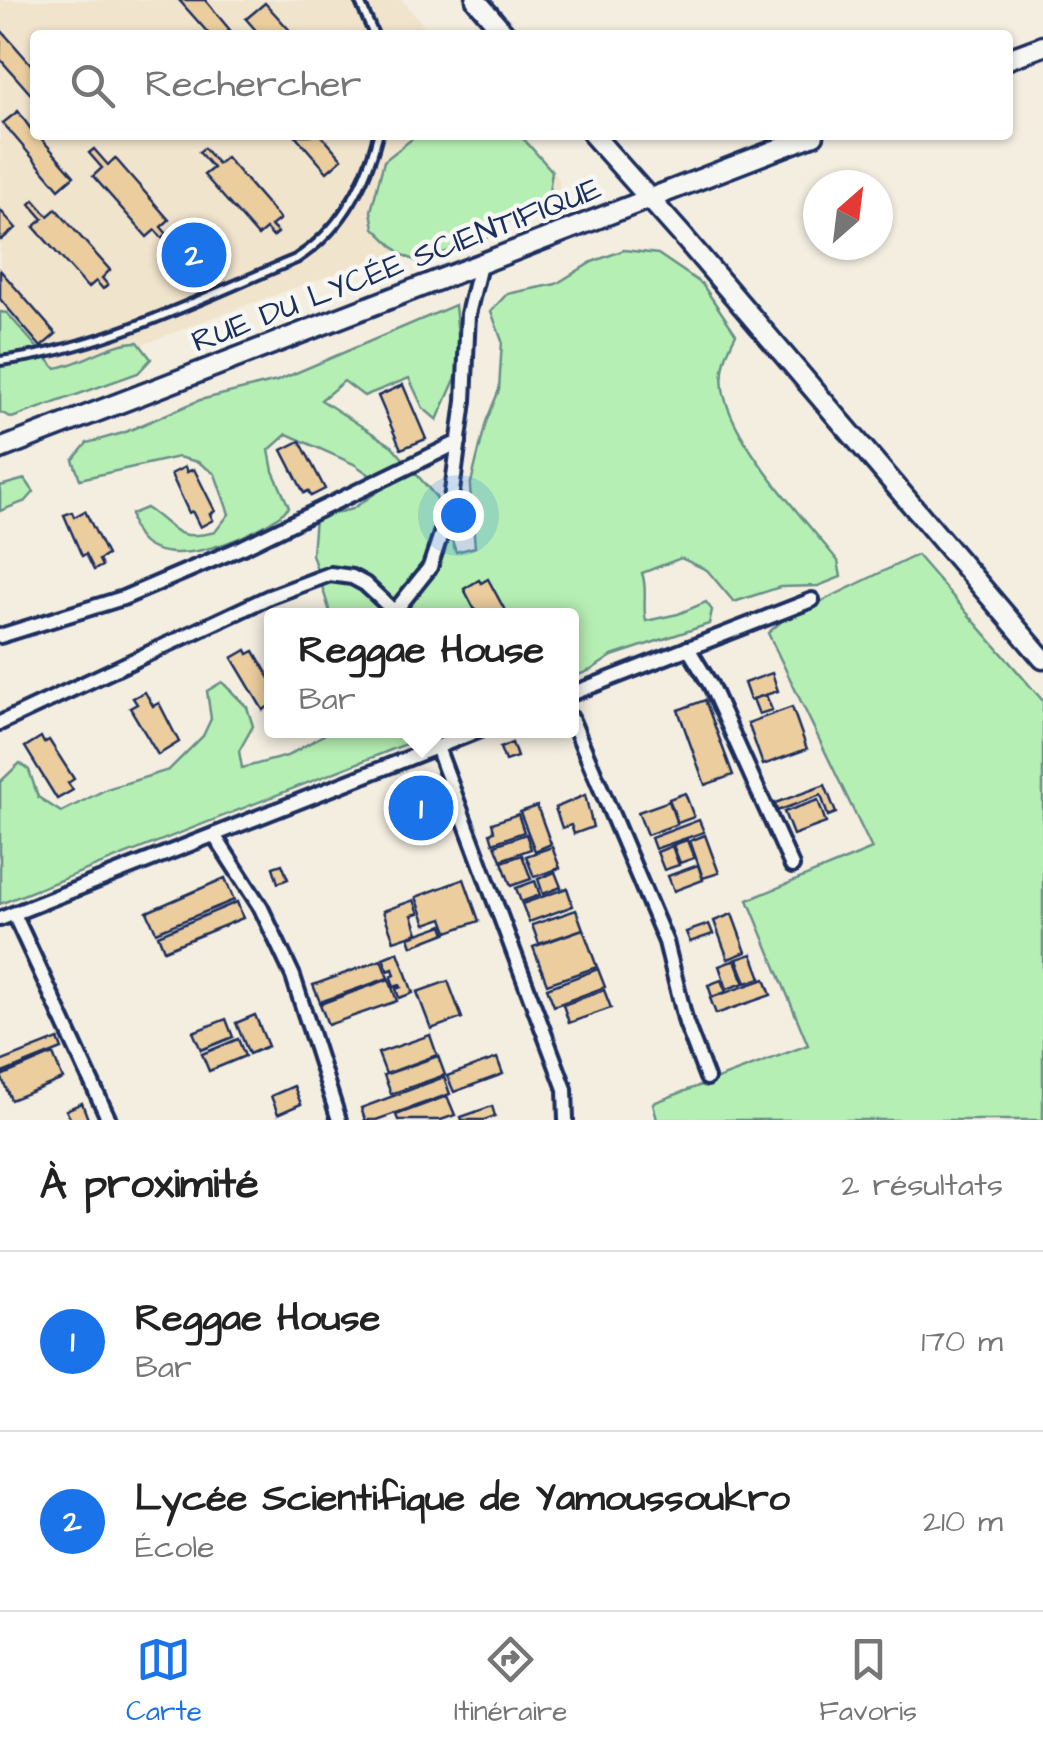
<!DOCTYPE html>
<html lang="fr">
<meta charset="utf-8">
<style>
:root{--surface:#fff;--page:#f6f6f6;--text:#222;--muted:#767676;--line:#e0e0e0;--accent:#1a73e8}
body{margin:0;font-family:"Architects Daughter",sans-serif;background:var(--page);color:var(--text)}
.compass{position:absolute;left:803px;top:170px;width:90px;height:90px;border-radius:50%;background:var(--surface);box-shadow:0 2px 8px #0004;rotate:28deg}
.you{position:absolute;left:458px;top:515px;width:35px;height:35px;margin:-25px;border:8px solid #fff;border-radius:50%;background:#1a73e8;box-shadow:0 0 0 15px #1a73e833}
.badge{display:grid;place-items:center;width:65px;height:65px;border-radius:50%;background:var(--accent);color:#fff;font-size:32px;font-weight:700}
.pin{position:absolute;translate:-50% -50%;border:5px solid #fff;box-shadow:0 2px 10px #0006}
.popup{position:absolute;left:264px;top:608px;width:315px;height:130px;box-sizing:border-box;display:grid;place-content:center;border-radius:10px;background:var(--surface);filter:drop-shadow(0 2px 8px #0005);font-size:32px;white-space:nowrap;color:var(--muted)}
.popup b{font-size:38px;color:var(--text)}
.popup::after{content:'';position:absolute;left:50%;top:100%;margin-left:-20px;border:20px solid transparent;border-top-color:var(--surface)}
.list{margin:0;padding:0;list-style:none}
h2{display:flex;justify-content:space-between;align-items:center;height:130px;margin:0;padding:0 40px;font-size:42px}
h2 small{font-size:32px;font-weight:400;color:var(--muted)}
.list li{display:grid;grid-template-columns:65px 1fr auto;gap:30px;align-items:center;box-sizing:border-box;height:180px;padding:0 40px;border-top:2px solid var(--line)}
.list b{display:block;font-size:38px;white-space:nowrap}
.list p{margin:0;font-size:32px;white-space:nowrap;color:var(--muted)}
.list em{font-size:32px;font-style:normal;color:var(--muted)}
.icon{flex:none;width:55px;height:55px;fill:none;stroke:currentColor;stroke-width:2;stroke-linecap:round;stroke-linejoin:round}
.map{position:relative;flex:none;width:1043px;height:1120px;overflow:hidden}
.search{position:absolute;background:var(--surface);box-shadow:0 2px 8px #0004;left:30px;right:30px;top:30px;height:110px;display:flex;align-items:center;gap:25px;box-sizing:border-box;padding:0 35px;border-radius:10px;color:var(--muted);font-size:38px}
.sheet{height:490px;background:var(--surface)}
nav{display:flex;justify-content:space-around;align-items:center;box-sizing:border-box;height:140px;border-top:2px solid var(--line);background:var(--surface);font-size:28px;color:var(--muted)}
nav a{display:grid;justify-items:center;gap:5px}
nav .on{color:var(--accent)}
.map>svg:first-child{display:block}
.built{fill:#f1e4cd}
.green{fill:#b6efb3;stroke:#688f88;stroke-width:2.5}
.building{fill:#ebcd9e;stroke:#1b2f5e;stroke-width:2.5}
.lines{fill:none;stroke-linecap:round;stroke-linejoin:round}
.lane-casing{stroke:#1b2f5e;stroke-width:14}
.street-casing{stroke:#1b2f5e;stroke-width:20}
.secondary-casing{stroke:#1b2f5e;stroke-width:25}
.lane{stroke:#f6f6f2;stroke-width:6}
.street{stroke:#f6f6f2;stroke-width:12}
.secondary{stroke:#f6f6f2;stroke-width:18}
.labels{text-anchor:middle;stroke-width:9;stroke-linejoin:round;paint-order:stroke}
.street-label{font-size:32px;fill:#1b2f5e;stroke:#f6f6f2}
</style>
<div class="map">
<svg width="1043" height="1120" viewBox="0 0 1043 1120">
<rect width="100%" height="100%" fill="#f4eee1"/>
<filter id="ink" filterUnits="userSpaceOnUse"><feTurbulence type="fractalNoise" baseFrequency=".01" numOctaves="2"/><feDisplacementMap in="SourceGraphic" scale="20" xChannelSelector="R" yChannelSelector="G"/><feConvolveMatrix kernelMatrix="1 2 1 2 8 2 1 2 1" color-interpolation-filters="sRGB"/></filter>
<g filter="url(#ink)">
<!-- built -->
<path class="built" d="M0,0h402l30,35h-397v100h485l39,43 1,15 -346,124 -214,83z"/>
<!-- green -->
<g class="green">
<path d="M417,135h103l32,36 -3,21 -39,27 -16,16 -76,27 -17,-8 -27,-26 -3,-17 13,-50z"/>
<path d="M624,250l34,4 44,30 34,50c-10,19 -17,38 -12,60 12,53 79,123 114,167l3,16 -23,9 -38,1 -46,15 -27,-32 -26,-12 -39,15c6,16 0,32 4,48l32,-7 28,-12 6,8 -3,14 -97,32 -21,14 -20,8v-62h-207l-34,-4 -18,-58 3,-36 37,-9 34,-23 -32,-22 -67,-30 -18,16 4,21 16,36c-29,31 -153,82 -158,7l15,-6c31,20 27,34 69,24l14,-18 -14,-40 -17,-12 -20,-5 -98,22 -7,-19 14,-17 36,-10 77,-33 77,-19 178,-76 6,61 -24,54 -14,-12 -14,-30 -45,18 -20,-15 -23,19 71,46 44,51 20,55 19,-5 -5,-60 16,-65 13,-32 3,-49 -11,-30 16,-17 49,-10 36,-22z"/>
<path d="M0,312l7,1 48,55c29,-4 54,-26 83,-26l13,17 -13,14 -126,45 -12,-6z"/>
<path d="M25,479l9,13 -8,9 -26,10v-25z"/>
<path d="M917,555l126,146v419h-386l-4,-17 155,-58 -60,-145 124,-51 -104,-216 15,-13z"/>
<path d="M222,682l25,25 6,19 -14,25 3,17 45,-12 38,-22 -2,-3h116l-439,173v-122l20,-19 9,7 9,27 23,15 46,-23 62,-19 34,-34 8,-17 -4,-28z"/>
</g>
<!-- building -->
<g class="building">
<path d="M179,0h26l25,30 -6,5h-14z"/>
<path d="M265,3l29,32h-34l-14,-16z"/>
<path d="M1,30l34,39v30l-35,-40z"/>
<path d="M18,111l17,24h3l36,41 -15,13 -56,-66z"/>
<path d="M295,135h26l21,24 -15,13z"/>
<path d="M204,148l14,16 8,-7 54,62 -9,7 7,7 -5,4 -7,-8 -8,7 -54,-61 9,-7 -14,-16z"/>
<path d="M94,149l14,16 7,-7 54,62 -8,7 6,7 -5,4 -7,-8 -8,7 -54,-61 9,-8 -13,-15z"/>
<path d="M34,200l14,16 8,-7 54,61 -8,8 6,7 -5,4 -7,-8 -8,7 -54,-61 9,-8 -13,-15z"/>
<path d="M0,210l16,18 -15,12 -1,-1z"/>
<path d="M217,256l11,13 -8,7 -11,-13z"/>
<path d="M0,270l56,64 -15,13 -41,-48z"/>
<path d="M403,385l23,54 -25,10 -23,-53z"/>
<path d="M300,441l25,48 -14,7 -3,-5 -4,2 -22,-43z"/>
<path d="M185,467l2,5 7,-3 21,42 -5,3 3,6 -13,7 -8,-16 -3,2 -18,-39z"/>
<path d="M85,511l22,44 -8,5 3,6 -8,4 -8,-16 -4,2 -18,-41 8,-3 2,5z"/>
<path d="M488,579l20,37h-30l-14,-27 15,-9 2,3z"/>
<path d="M246,650l2,4 6,-3 17,29v25l-8,5 -31,-52z"/>
<path d="M772,673l6,18 -28,9 -6,-17z"/>
<path d="M145,692l8,14 6,-3 20,39 -21,13 -28,-47 7,-4 -4,-6z"/>
<path d="M766,695l6,15 -13,4 -6,-15z"/>
<path d="M705,700l28,75 -28,10 -27,-75z"/>
<path d="M792,707l15,42 -44,16 -15,-42z"/>
<path d="M41,737l3,6 5,-3 25,39 -6,4 5,7 -16,9 -32,-52z"/>
<path d="M512,743l5,14 -12,4 -5,-13z"/>
<path d="M825,785l11,28 -8,3 -7,-21 -44,16 -2,-8z"/>
<path d="M685,793l9,24 -16,6 -9,-24z"/>
<path d="M585,795l8,32 -19,7 -3,-9 -9,3 -7,-20z"/>
<path d="M818,800l8,23 -33,12 -9,-23z"/>
<path d="M669,801l8,23 -30,11 -9,-23z"/>
<path d="M537,806l14,38 -16,7 -15,-39z"/>
<path d="M518,814l6,18 -31,11 -3,-10 4,-2 -2,-8z"/>
<path d="M699,820l5,12 -49,17 -4,-11z"/>
<path d="M526,834l5,15 -30,11 -6,-15z"/>
<path d="M705,835l14,38 -16,5 -13,-37z"/>
<path d="M687,840l7,18 -14,5 -7,-18z"/>
<path d="M672,846l7,19 -15,5 -7,-18z"/>
<path d="M552,847l8,21 -26,9 -8,-21z"/>
<path d="M522,855l9,24 -20,7 -9,-24z"/>
<path d="M282,864l6,15 -10,4 -5,-16z"/>
<path d="M698,865l5,15 -29,11 -6,-15z"/>
<path d="M555,872l6,15 -18,7 -5,-15z"/>
<path d="M225,878l9,22 -78,32 -9,-20z"/>
<path d="M464,879l15,42 -31,11 -5,-14 -17,6 -10,-27z"/>
<path d="M535,881l5,14 -19,7 -5,-14z"/>
<path d="M567,888l6,18 -44,16 -7,-18z"/>
<path d="M414,900l5,13 -7,2 6,18 -24,8 -11,-30z"/>
<path d="M237,902l6,16 -79,32 -6,-15z"/>
<path d="M576,910l7,19 -44,15 -7,-19z"/>
<path d="M732,914l14,38 -18,7 -14,-38z"/>
<path d="M709,924l4,10 -23,8 -4,-10z"/>
<path d="M443,925l3,8 -34,13 -3,-9z"/>
<path d="M583,929l14,38 -50,17 -14,-37z"/>
<path d="M398,952l15,41 -14,5 -3,-9 5,-2 -1,-2 -6,2 -3,-10 4,-2 -2,-6 -5,2 -5,-13z"/>
<path d="M752,954l9,24 -15,5 -9,-24z"/>
<path d="M381,960l7,18 -68,24 -7,-17z"/>
<path d="M735,960l9,23 -17,6 -8,-23z"/>
<path d="M598,969l7,18 -51,19 -7,-18z"/>
<path d="M389,979l8,22 -69,24 -8,-21z"/>
<path d="M765,979l6,16 -55,19 -6,-16z"/>
<path d="M721,980l5,12 -14,5 -4,-12z"/>
<path d="M448,981l14,37 -31,11 -14,-37z"/>
<path d="M604,990l7,18 -42,15 -6,-18z"/>
<path d="M255,1015l13,31 -19,8 -13,-31z"/>
<path d="M226,1019l7,18 -32,13 -8,-18z"/>
<path d="M430,1035l7,20 -51,19 -8,-21z"/>
<path d="M58,1039l4,10 -62,25v-12z"/>
<path d="M238,1039l7,17 -36,15 -7,-17z"/>
<path d="M53,1054l10,25 -52,21 -10,-24z"/>
<path d="M438,1056l7,19 -54,19 -7,-19z"/>
<path d="M497,1058l6,16 -49,18 -7,-16z"/>
<path d="M444,1077l6,17 -74,26h-11l-4,-12z"/>
<path d="M294,1086l7,18 -23,10 -7,-18z"/>
<path d="M447,1096l8,19 -14,5h-43l-2,-5z"/>
<path d="M82,1103l6,16 -17,1 -5,-10z"/>
<path d="M492,1106l3,10 -11,4h-22l-1,-3z"/>
</g>
<g class="lines">
<defs>
<g id="lane">
<path d="M359,0l15,35"/>
<path d="M0,361c103,-12 201,-63 296,-102 45,-29 69,-73 82,-124"/>
</g>
<g id="street">
<path d="M395,611l35,-44 20,-60 14,-106 4,-87 12,-49"/>
<path d="M0,636l123,-38 120,-51 216,-105"/>
<path d="M688,648l23,38 81,180"/>
<path d="M571,694l241,-94"/>
<path d="M571,718l95,224 20,81 21,55"/>
<path d="M0,723l269,-126 61,-23 22,3 13,7 34,32"/>
<path d="M437,747l128,342 1,31"/>
<path d="M214,835l47,73 32,68 46,144"/>
<path d="M14,914l95,206"/>
<path d="M0,919l480,-189"/>
</g>
<g id="secondary">
<path d="M476,0l30,35"/>
<path d="M1008,59l35,-13"/>
<path d="M593,135l88,99 362,425"/>
<path d="M0,449l814,-314"/>
</g>
</defs>
<!-- lane casing -->
<use href="#lane" class="lane-casing"/>
<!-- street casing -->
<use href="#street" class="street-casing"/>
<!-- secondary casing -->
<use href="#secondary" class="secondary-casing"/>
<!-- lane -->
<use href="#lane" class="lane"/>
<!-- street -->
<use href="#street" class="street"/>
<!-- secondary -->
<use href="#secondary" class="secondary"/>
</g>
</g>
<g class="labels">
<!-- street labels -->
<g class="street-label">
<text transform="translate(396 264) rotate(-21)" y="11">RUE DU LYCÉE SCIENTIFIQUE</text>
</g>
</g>
</svg>
<svg class="compass" viewBox="-18 -18 36 36"><path d="M0-13l5 13h-10z" fill="#e53935"/><path d="M0 13l5-13h-10z" fill="#767676"/></svg>
<div class="you"></div>
<div class="pin badge" style="left:421px;top:808px">1</div>
<div class="popup"><b>Reggae House</b>Bar</div>
<div class="pin badge" style="left:194px;top:255px">2</div>
<div class="search"><svg class="icon" aria-label="search" viewBox="0 0 24 24"><circle cx="10" cy="10" r="6"/><path d="M15 15l6 6"/></svg>Rechercher</div>
</div>
<section class="sheet">
<h2>À proximité<small>2 résultats</small></h2>
<ul class="list">
<li><span class="badge">1</span><div><b>Reggae House</b><p>Bar</p></div><em>170 m</em></li>
<li><span class="badge">2</span><div><b>Lycée Scientifique de Yamoussoukro</b><p>École</p></div><em>210 m</em></li>
</ul>
</section>
<nav>
<a class="on"><svg class="icon" aria-label="map" viewBox="0 0 24 24"><path d="M3 6l6-2 6 2 6-2v14l-6 2-6-2-6 2zM9 4v14M15 6v14"/></svg>Carte</a>
<a><svg class="icon" aria-label="directions" viewBox="0 0 24 24"><path d="M12 3l9 9-9 9-9-9zM9 14v-3h6M13 9l2 2-2 2"/></svg>Itinéraire</a>
<a><svg class="icon" aria-label="saved" viewBox="0 0 24 24"><path d="M7 4h10v16l-5-4-5 4z"/></svg>Favoris</a>
</nav>
